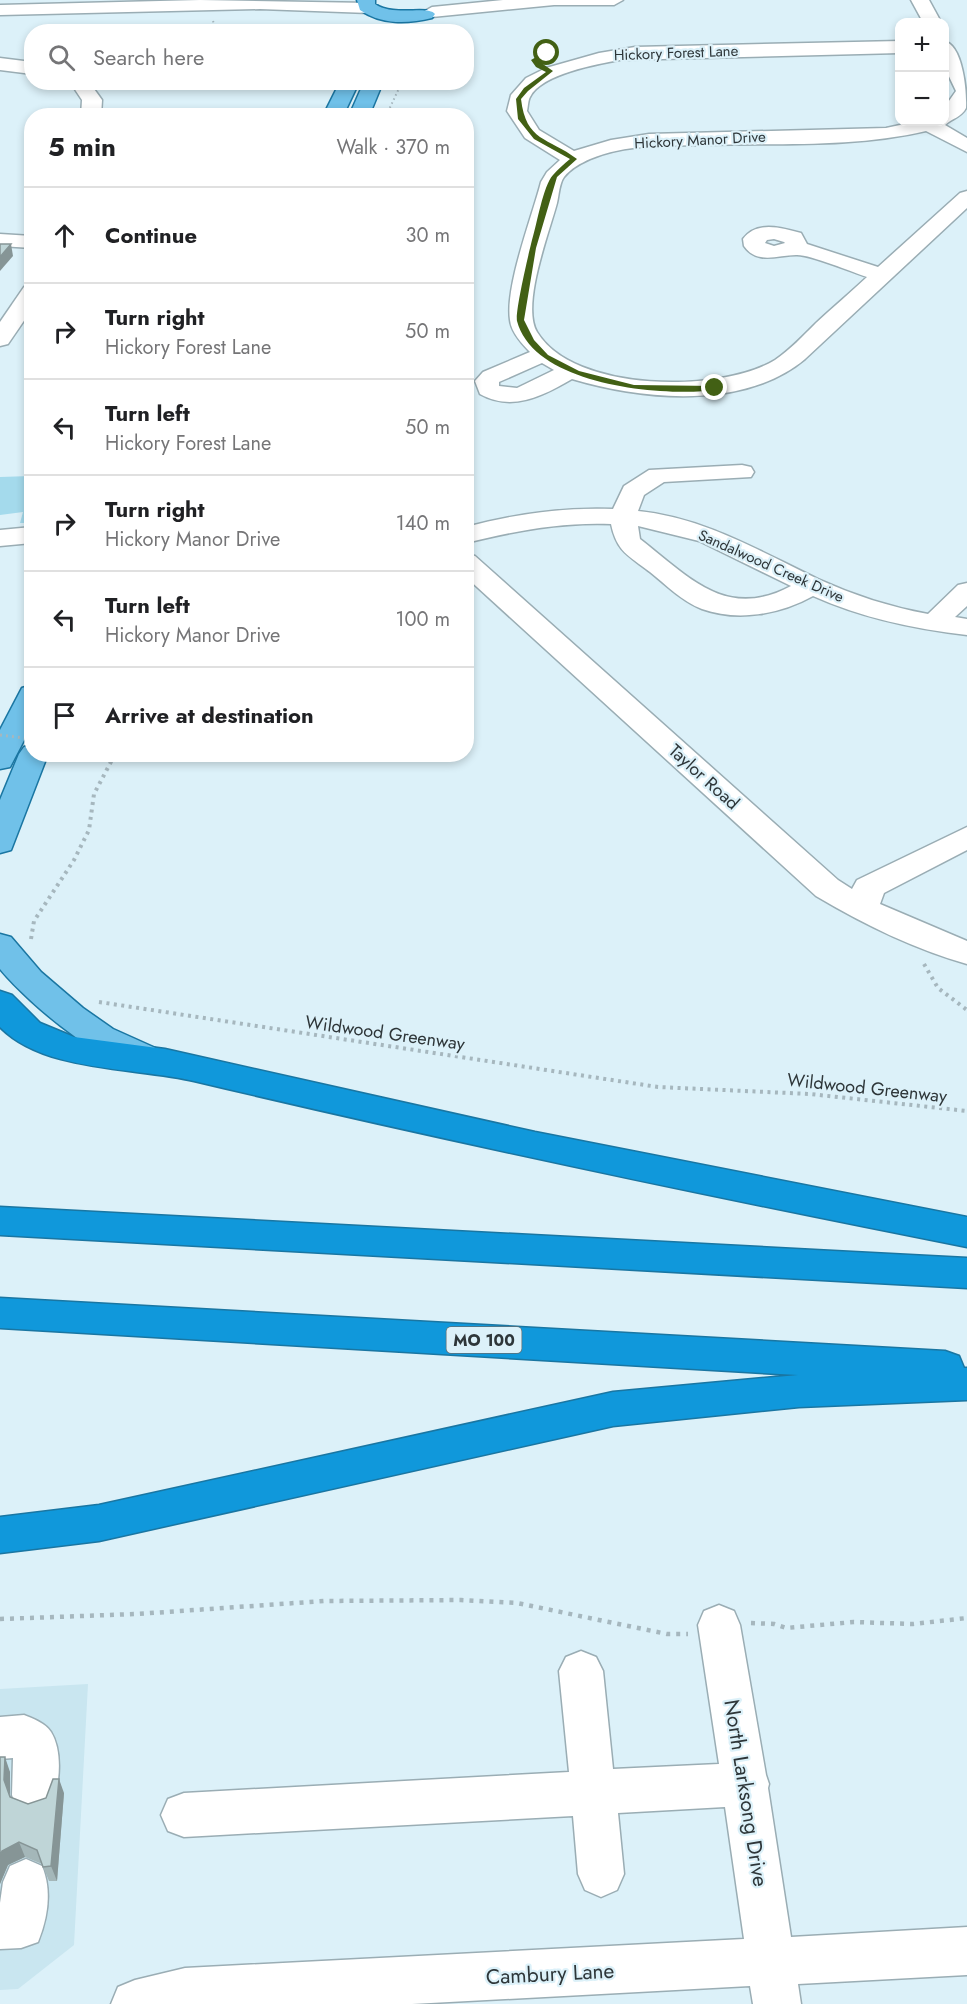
<!DOCTYPE html>
<meta charset="utf-8">
<style>
:root{--surface:#fff;--page:#f2f2f2;--text:#202124;--muted:#757577;--line:#e0e0e0}
body{margin:0;font-family:Jost,sans-serif;background:var(--page);color:var(--text)}
.controls{position:absolute;right:18px;top:18px;display:grid;overflow:hidden;border-radius:12px;box-shadow:0 3px 9px #0003}
.controls button{width:54px;height:54px;display:grid;place-items:center;padding:0;border:0;border-bottom:2px solid var(--line);background:var(--surface);color:var(--text);font:30px sans-serif}
.stop{position:absolute;width:18px;height:18px;margin:-14px;border:4px solid #426014;border-radius:50%;background:#fff}
.stop.end{background:#426014;border-color:#fff;box-shadow:0 2px 6px #0008}
.list{margin:0;padding:0;list-style:none}
h2{display:flex;justify-content:space-between;align-items:center;height:78px;margin:0;padding:0 24px;font-size:26px}
h2 small{font-size:20px;font-weight:400;color:var(--muted)}
.list li{display:grid;grid-template-columns:39px 1fr auto;gap:18px;align-items:center;box-sizing:border-box;height:96px;padding:0 24px;border-top:2px solid var(--line)}
.list b{display:block;font-size:22px;white-space:nowrap}
.list p{margin:0;font-size:20px;white-space:nowrap;color:var(--muted)}
.list em{font-size:20px;font-style:normal;color:var(--muted)}
.icon{flex:none;width:33px;height:33px;fill:none;stroke:currentColor;stroke-width:2;stroke-linecap:round;stroke-linejoin:round}
.map{position:relative;flex:none;width:967px;height:2004px;overflow:hidden}
.search{position:absolute;background:var(--surface);box-shadow:0 3px 9px #0003;left:24px;top:24px;width:450px;height:66px;display:flex;align-items:center;gap:15px;box-sizing:border-box;padding:0 21px;border-radius:24px;color:var(--muted);font-size:22px}
.panel{position:absolute;background:var(--surface);box-shadow:0 3px 9px #0003;left:24px;top:108px;width:450px;height:654px;border-radius:24px}
.map>svg:first-child{display:block}
.built{fill:#c9e6f0}
.green{fill:#a4daec}
.lines{fill:none;stroke-linecap:round;stroke-linejoin:round}
.minor-casing{stroke:#9aadb4;stroke-width:3}
.major-casing{stroke:#1a76a2;stroke-width:3}
.highway-casing{stroke:#1a76a2;stroke-width:3}
.path-far3{stroke:#a6b7be;stroke-width:2;stroke-dasharray:1.5 3;stroke-linecap:butt}
.path-far2{stroke:#a6b7be;stroke-width:3;stroke-dasharray:2 4;stroke-linecap:butt}
.path-far1{stroke:#a6b7be;stroke-width:4;stroke-dasharray:3 4.5;stroke-linecap:butt}
.path{stroke:#a6b7be;stroke-width:4.5;stroke-dasharray:4 6;stroke-linecap:butt}
.minor{fill:#fff;fill-rule:evenodd}
.major{fill:#70c1e9;fill-rule:evenodd}
.highway{fill:#1098db;fill-rule:evenodd}
.path-bridge{stroke:#a6b7be;stroke-width:3;stroke-dasharray:2 4;stroke-linecap:butt}
.wall{fill:#a4b7b9}
.shaded-wall{fill:#869596}
.building{fill:#bfd5d7;stroke:#869596;stroke-width:1.5}
.route{fill:#426014}
.labels{text-anchor:middle;stroke-width:4.5;stroke-linejoin:round;paint-order:stroke}
.far-street-label{font-size:15px;fill:#2e3639;stroke:#dcf1f9}
.shield{fill:#dcf1f9;stroke:#626e73;stroke-width:1.5}
.shield-label{font-size:16px;font-weight:bold;fill:#2e3639}
.street-label{font-size:18px;fill:#2e3639;stroke:#dcf1f9}
.near-street-label{font-size:21px;fill:#2e3639;stroke:#dcf1f9}
</style>
<div class="map">
<svg width="967" height="2004" viewBox="0 0 967 2004">
<rect width="100%" height="100%" fill="#dcf1f9"/>
<!-- built -->
<path class="built" d="M88,1684l-14,261 -56,44 -18,1v-301z"/>
<!-- green -->
<path class="green" d="M31,476v47h-11l3,-11 -23,3v-38z"/>
<g class="lines">
<defs>
<g id="minor">
<path d="M200,0l169,3 9,5 -9,5 -109,-4 -260,6v-10z"/>
<path d="M503,0h120l-9,5h-60l-122,12 -9,-5 9,-5z"/>
<path d="M911,0h18l12,22h-18z"/>
<path d="M900,41v12l-280,7c-23,4 -79,14 -90,37 -2,3 -2,10 -3,14l12,19 35,21 37,-11 38,-6 237,-6 28,-6h30v-14l12,-17 -12,-25v-25c19,4 23,51 22,67 -4,9 -15,11 -21,17l22,13v14l-41,-21c-72,17 -149,12 -223,14 -37,1 -78,-1 -113,14 -9,4 -20,10 -26,18 -5,7 -5,18 -7,26 -8,30 -36,102 -20,129 37,61 184,61 238,28 15,-10 28,-24 41,-37 16,-15 34,-30 51,-46 -15,-5 -58,-23 -71,-22 -18,0 -39,10 -52,-9l-1,-7c14,-19 39,-11 58,-6l6,11 71,23 82,-74 7,-2v17l-162,151c-61,51 -162,41 -233,20 -29,17 -60,33 -92,15l-5,-13 8,-9 47,-20c-8,-8 -19,-20 -20,-32 -5,-34 22,-103 31,-138l6,-10 13,-12 -35,-22 -18,-27 4,-16 15,-17 20,-10 53,-15 36,-6zM774,239l10,3 1,1 -11,3 -9,-3 2,-3zM542,363l12,7 -37,18 -18,-2v-4z"/>
<path d="M0,58l32,4v12l-32,-4z"/>
<path d="M70,82h19l13,18 -1,16h-20l1,-16z"/>
<path d="M0,234l32,2v12l-32,-2z"/>
<path d="M32,285v24l-24,35 -8,2v-24l24,-35z"/>
<path d="M742,465l9,2 3,5 -3,5 -87,5 -20,13 -6,16c67,7 121,40 180,68 35,16 72,28 110,35l30,-29 9,-2v23l-12,11 12,2v16c-53,-6 -105,-17 -154,-39 -32,18 -75,26 -111,13 -19,-7 -37,-25 -52,-37 -22,-17 -33,-20 -39,-48 -50,-2 -96,7 -145,19v-16c49,-13 97,-20 147,-18l11,-23 25,-16zM638,526l61,15 92,45c-65,35 -102,-9 -151,-47z"/>
<path d="M32,527v16l-32,3v-16z"/>
<path d="M466,554l9,2 363,324 14,9 5,-9 110,-53v23l-83,43 -4,11 87,37v23c-53,-15 -104,-40 -151,-68l-350,-319z"/>
<path d="M719,1605l15,6 6,14 26,150 3,9 -1,4 23,149 176,-10v48l-169,9 3,20h-48l-3,-18 -338,18h-301l7,-17 17,-7 50,-12 559,-29 -19,-132 -107,6 6,61 -7,16 -16,7 -16,-7 -7,-16 -5,-58 -389,21 -16,-6 -7,-16 7,-16 16,-6 385,-21 -10,-101 7,-14 15,-6 15,6 7,14 10,98 106,-5 -21,-139 6,-14z"/>
<path d="M24,1715c10,4 21,8 27,17 13,21 8,58 -1,79l-16,6 -16,-6 -6,-16 1,-37 -13,1v-42z"/>
<path d="M26,1859l16,7c10,24 6,51 -4,76l-17,6 -21,1v-46l3,-21 7,-16z"/>
</g>
<g id="major">
<path d="M357,0h18v4c19,13 53,1 60,10l-3,4c-25,6 -50,7 -72,-8z"/>
<path d="M340,82h19l-16,34h-20z"/>
<path d="M364,82h19l-14,34h-20z"/>
<path d="M32,685v40l-22,42 -10,2v-39l22,-42z"/>
<path d="M32,745v9h16l-37,96 -11,3v-53l19,-46 5,-7z"/>
<path d="M0,934l11,3 30,35 42,36 30,21 49,22 5,9 -5,9c-44,13 -135,-67 -162,-100z"/>
</g>
<g id="highway">
<path d="M0,991l12,4 28,28 34,14 91,12 370,83 432,85v30c-259,-51 -516,-105 -773,-166 -60,-14 -150,-9 -194,-54z"/>
<path d="M0,1207l967,51v30l-967,-53z"/>
<path d="M0,1298l945,53 14,5 5,12h3v32l-168,7 -186,19 -514,115 -99,12v-36l99,-12 514,-113 185,-17 -798,-47z"/>
</g>
</defs>
<!-- minor casing -->
<use href="#minor" class="minor-casing"/>
<!-- major casing -->
<use href="#major" class="major-casing"/>
<!-- highway casing -->
<use href="#highway" class="highway-casing"/>
<!-- path-far3 -->
<g class="path-far3">
<path d="M213,21l4,11"/>
<path d="M386,116l16,-34"/>
</g>
<!-- path-far2 -->
<path class="path-far2" d="M112,759l3,-5"/>
<!-- path-far1 -->
<g class="path-far1">
<path d="M31,939l3,-18 40,-61 15,-30 5,-36 19,-36"/>
<path d="M924,964l14,24 29,22"/>
<path d="M99,1002l559,85 152,7 157,17"/>
</g>
<!-- path -->
<g class="path">
<path d="M0,1619l137,-5 187,-13 137,-1 56,3 150,31h21"/>
<path d="M751,1623l23,1 12,4 68,-6 59,2 54,-6"/>
</g>
<!-- minor -->
<use href="#minor" class="minor"/>
<!-- major -->
<use href="#major" class="major"/>
<!-- highway -->
<use href="#highway" class="highway"/>
<!-- path-bridge -->
<path class="path-bridge" d="M0,735l32,4"/>
</g>
<!-- wall -->
<path class="wall" d="M0,1757l10,15v23l1,2 17,7 36,-11 -7,88h-8l-7,-17 -17,-7 -17,8 -8,19z"/>
<!-- shaded-wall -->
<g class="shaded-wall">
<path d="M11,244l2,12 -13,15v-14z"/>
<path d="M5,1757l5,15v23l-6,-15z"/>
<path d="M59,1779l5,14 -7,88 -6,-15z"/>
<path d="M19,1842l6,15 -17,8 -8,19v-28l2,-5z"/>
</g>
<!-- building -->
<g class="building">
<path d="M0,244h11l-11,13z"/>
<path d="M0,1757h5l-1,23 6,17 18,7 18,-6 7,-19h6l-8,87 -8,1 -6,-17 -18,-8 -17,9 -2,5z"/>
</g>
<!-- route -->
<path class="route" d="M545,52l4,1 -12,7 16,11 -25,20 -7,8c5,43 27,38 56,60l-20,18 -21,71 -12,72 10,20 14,15 31,16 55,14 81,1 2,4c-54,7 -183,-4 -200,-69 -2,-10 12,-69 15,-81 5,-16 11,-54 21,-65 5,-6 11,-11 17,-16l-36,-20 -16,-20 -2,-20 8,-11 22,-16 -10,-5 -5,-7z"/>
<g class="labels">
<!-- far-street labels -->
<g class="far-street-label">
<text transform="translate(676 53) rotate(-2)" y="5">Hickory Forest Lane</text>
<text transform="translate(700 140) rotate(-3)" y="5">Hickory Manor Drive</text>
<text transform="translate(771 566) rotate(24)" y="5">Sandalwood Creek Drive</text>
</g>
<!-- shield labels -->
<rect class="shield" x="446.5" y="1327" width="75" height="26" rx="4.5"/>
<g class="shield-label">
<text x="484" y="1346">MO 100</text>
</g>
<!-- street labels -->
<g class="street-label">
<text transform="translate(704 777) rotate(42)" y="6">Taylor Road</text>
<text transform="translate(385 1033) rotate(8)" y="6">Wildwood Greenway</text>
<text transform="translate(867 1088) rotate(6)" y="6">Wildwood Greenway</text>
</g>
<!-- near-street labels -->
<g class="near-street-label">
<text transform="translate(746 1793) rotate(81)" y="7">North Larksong Drive</text>
<text transform="translate(550 1974) rotate(-3)" y="7">Cambury Lane</text>
</g>
</g>
</svg>
<div class="controls">
<button>+</button>
<button>−</button>
</div>
<div class="stop" style="left:547px;top:53px"></div>
<div class="stop end" style="left:715px;top:388px"></div>
<div class="search"><svg class="icon" aria-label="search" viewBox="0 0 24 24"><circle cx="10" cy="10" r="6"/><path d="M15 15l6 6"/></svg>Search here</div>
<section class="panel">
<h2>5 min<small>Walk · 370 m</small></h2>
<ul class="list">
<li><svg class="icon" aria-label="ahead" viewBox="0 0 24 24"><path d="M12 20V5M6 11l6-6 6 6"/></svg><div><b>Continue</b></div><em>30 m</em></li>
<li><svg class="icon" aria-label="right" viewBox="0 0 24 24"><path d="M7 20v-9h11M14 6l5 5-5 5"/></svg><div><b>Turn right</b><p>Hickory Forest Lane</p></div><em>50 m</em></li>
<li><svg class="icon" aria-label="left" viewBox="0 0 24 24"><path d="M17 20v-9H6M10 6l-5 5 5 5"/></svg><div><b>Turn left</b><p>Hickory Forest Lane</p></div><em>50 m</em></li>
<li><svg class="icon" aria-label="right" viewBox="0 0 24 24"><path d="M7 20v-9h11M14 6l5 5-5 5"/></svg><div><b>Turn right</b><p>Hickory Manor Drive</p></div><em>140 m</em></li>
<li><svg class="icon" aria-label="left" viewBox="0 0 24 24"><path d="M17 20v-9H6M10 6l-5 5 5 5"/></svg><div><b>Turn left</b><p>Hickory Manor Drive</p></div><em>100 m</em></li>
<li><svg class="icon" aria-label="arrive" viewBox="0 0 24 24"><path d="M6 21V4h12l-3 4 3 4H6"/></svg><div><b>Arrive at destination</b></div></li>
</ul>
</section>
</div>
